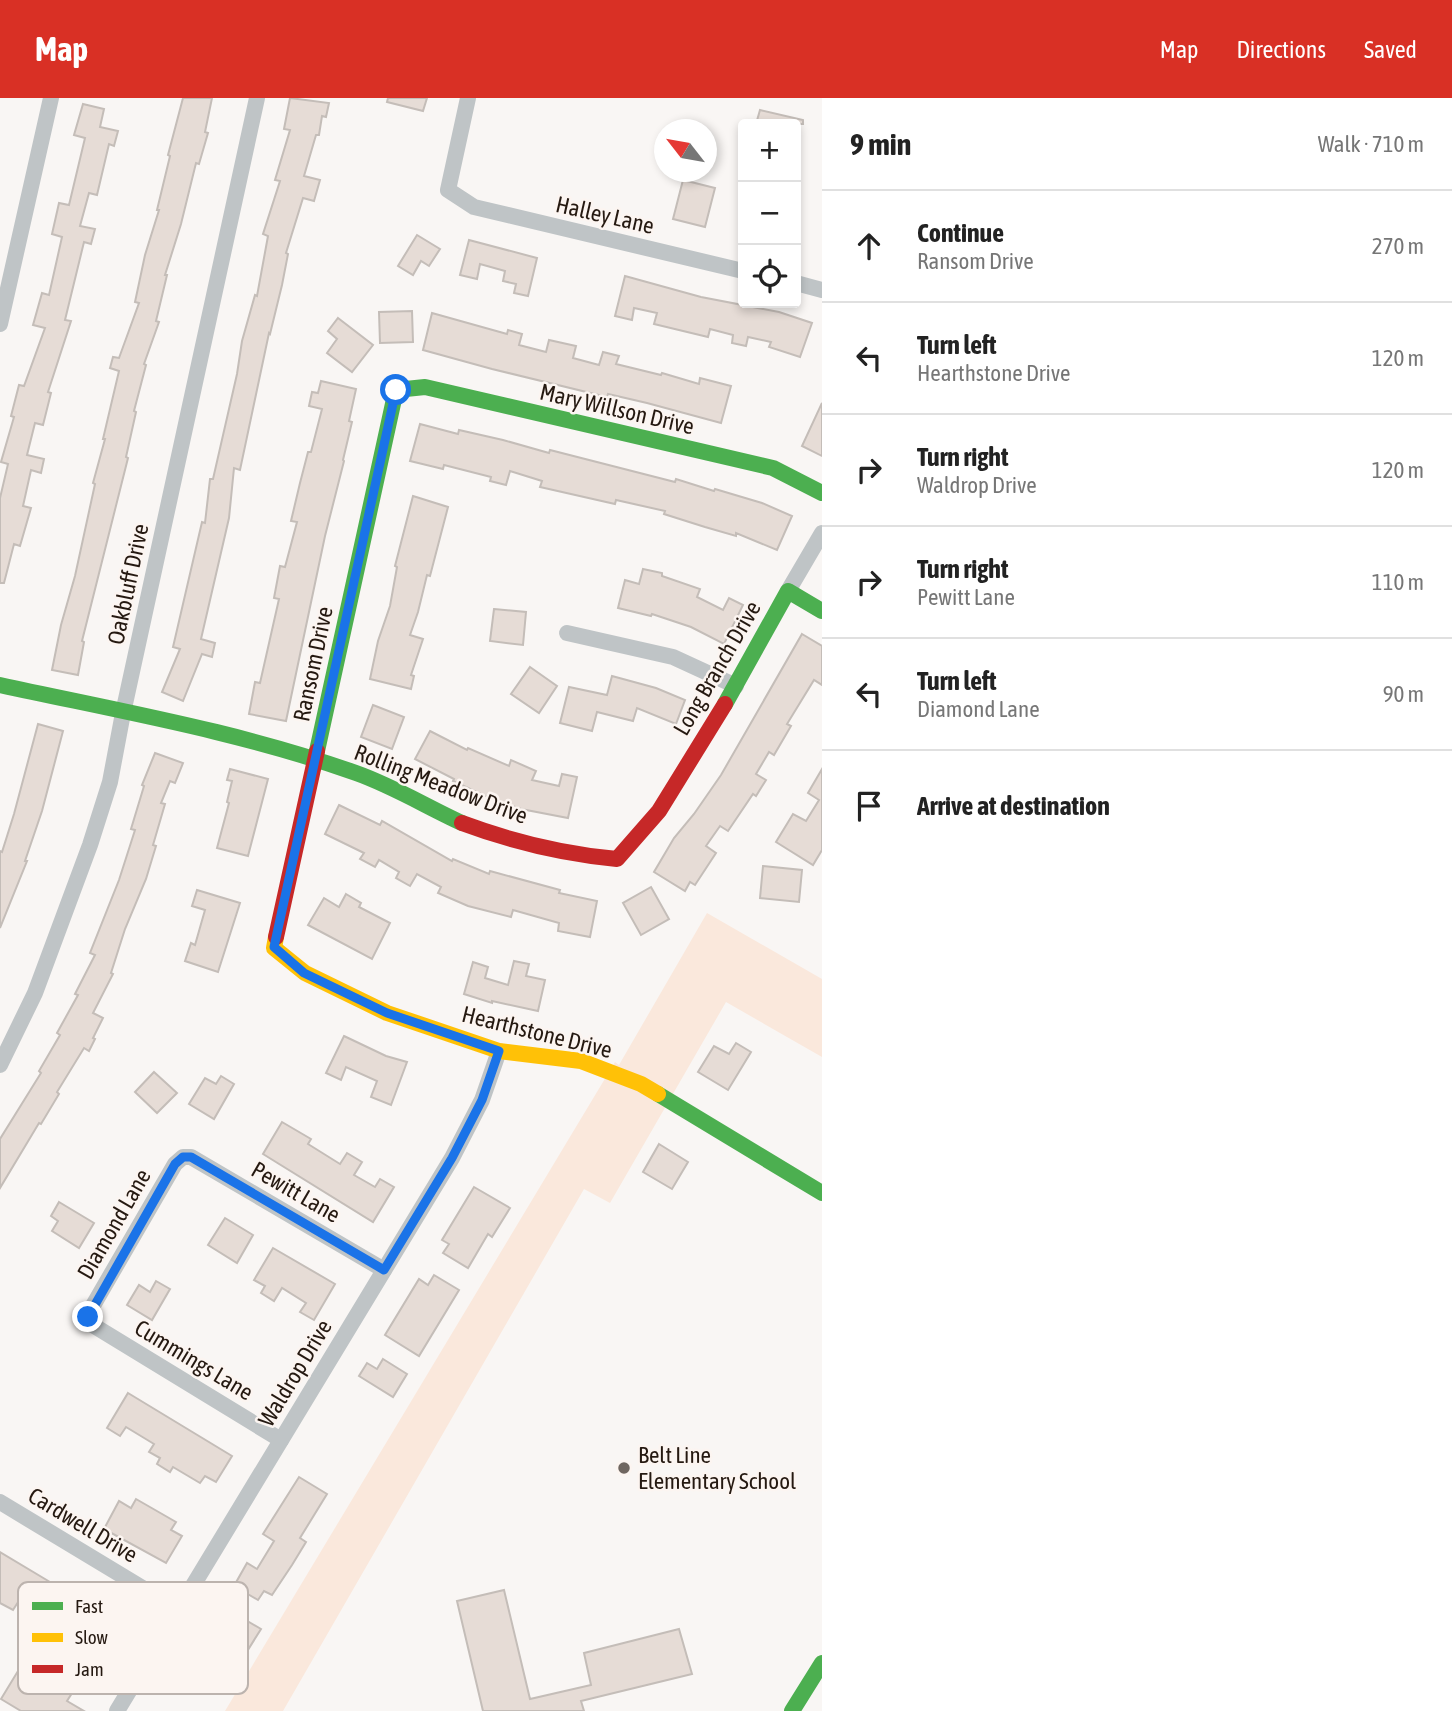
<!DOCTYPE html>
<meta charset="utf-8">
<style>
:root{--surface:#fff;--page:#f2f2f2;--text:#222;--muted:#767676;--line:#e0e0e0;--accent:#d93025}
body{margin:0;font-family:"Asap Condensed",sans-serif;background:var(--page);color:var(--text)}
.controls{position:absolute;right:21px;top:21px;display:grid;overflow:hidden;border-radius:7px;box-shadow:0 4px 10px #0003}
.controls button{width:63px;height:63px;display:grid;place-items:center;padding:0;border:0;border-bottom:2px solid var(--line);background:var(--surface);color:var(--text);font:35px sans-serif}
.compass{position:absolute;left:654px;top:21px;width:63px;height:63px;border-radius:50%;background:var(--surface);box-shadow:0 4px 10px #0003;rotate:301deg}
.stop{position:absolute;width:21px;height:21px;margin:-16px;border:5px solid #1a73e8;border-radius:50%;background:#fff}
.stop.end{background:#1a73e8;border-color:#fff;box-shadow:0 2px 7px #0008}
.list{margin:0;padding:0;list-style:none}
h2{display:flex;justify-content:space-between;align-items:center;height:91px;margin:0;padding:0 28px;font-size:30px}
h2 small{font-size:23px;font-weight:400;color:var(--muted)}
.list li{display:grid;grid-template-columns:46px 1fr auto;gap:21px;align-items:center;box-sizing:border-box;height:112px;padding:0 28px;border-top:2px solid var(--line)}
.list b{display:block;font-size:26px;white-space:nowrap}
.list p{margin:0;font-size:23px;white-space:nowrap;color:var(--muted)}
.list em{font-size:23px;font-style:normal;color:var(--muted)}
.icon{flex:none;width:38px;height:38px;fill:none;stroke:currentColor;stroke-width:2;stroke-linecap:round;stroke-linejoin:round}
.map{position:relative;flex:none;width:822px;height:1613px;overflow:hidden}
header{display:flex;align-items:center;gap:42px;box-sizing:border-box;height:98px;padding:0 35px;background:var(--accent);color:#fff}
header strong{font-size:33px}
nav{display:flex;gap:38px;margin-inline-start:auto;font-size:24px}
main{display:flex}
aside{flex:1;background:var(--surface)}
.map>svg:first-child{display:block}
.green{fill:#fae8dc}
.building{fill:#e6dcd6;stroke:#c4bdb8;stroke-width:2}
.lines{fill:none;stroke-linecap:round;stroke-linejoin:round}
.street{stroke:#bfc4c6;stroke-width:16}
.fast{stroke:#4caf50;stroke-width:16}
.slow{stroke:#ffc107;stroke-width:16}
.jam{stroke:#c62828;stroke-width:16}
.route{stroke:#1a73e8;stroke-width:9}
.poi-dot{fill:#6f6660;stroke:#fcf5f1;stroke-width:2.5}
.labels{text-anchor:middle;stroke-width:5;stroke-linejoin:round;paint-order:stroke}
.street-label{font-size:23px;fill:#251911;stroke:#fcf5f1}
.poi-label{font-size:23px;fill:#251911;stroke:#fcf5f1;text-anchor:start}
.key{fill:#fcf5f1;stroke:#bcb3ae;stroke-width:2}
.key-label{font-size:19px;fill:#251911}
</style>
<header>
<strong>Map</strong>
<nav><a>Map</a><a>Directions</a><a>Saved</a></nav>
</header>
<main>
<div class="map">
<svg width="822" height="1613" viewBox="0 0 822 1613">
<rect width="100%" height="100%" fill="#f9f6f4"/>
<!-- green -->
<path class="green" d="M707,815l115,66v78l-96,-55 -116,201 -26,-14 -301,522h-58l390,-649 4,3z"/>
<!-- building -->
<g class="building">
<path d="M183,0h29l-7,34 3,1 -9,31 -3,-1 -15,61 -16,51h2l-11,46 3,1 -15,42 2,1 -12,46 2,1 -10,45 2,1 -46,183 2,1 -6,33 -26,-5 9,-45 14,-49 20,-92 -2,-1 12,-44h-2l16,-68 -9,-3 3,-11 6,1 20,-55 -4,-1 10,-47 14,-45h-2l13,-54 -2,-1z"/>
<path d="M290,0l39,5 -3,14 -4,-1 -3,19h-3l-12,41 16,4 -6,21 -11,-3 -17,55 2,1 -6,31 -12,49 -1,-1 -29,137 -6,-2 -5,50 -28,121 14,4 -3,14 -10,-3 -19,47 -21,-9 18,-43 -7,-2 29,-125 3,1 5,-44h3l24,-105 5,-33 13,-46 2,1 11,-60 -5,-2 17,-53 -5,-1 15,-50 -6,-1z"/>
<path d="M388,0h39l-4,13 -36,-9z"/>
<path d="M83,6l21,5 -4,18 18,4 -4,15 -5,-2 -12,51 -8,-2 -9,33 15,3 -4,15 -7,-2 -19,78 6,1 -23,71 3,1 -8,32 -8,-2 -8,32 17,4 -3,14 -10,-3 -8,36 8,2 -11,38 -6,-2 -10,39h-4v-85l8,-34 -7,-2 13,-45 -3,-1 8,-31 5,1 21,-58 -12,-3 9,-32 7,2 13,-58 -10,-3 7,-31 10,2 16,-67 -11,-3z"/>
<path d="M760,12l43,10v4h-47z"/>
<path d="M683,82l32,8 -10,39 -32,-8z"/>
<path d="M417,137l23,14 -11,17 -8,-5 -8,14 -15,-9z"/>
<path d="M469,142l68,18 -9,38 -14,-3 2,-9 -13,-3 2,-10 -25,-7 -3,15 -17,-4z"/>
<path d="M625,178l76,21 78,15 33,11 -12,34 -31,-10 2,-5 -23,-5 -2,9 -14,-3 1,-8 -23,-6 -2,8 -54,-13 3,-11 -23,-5 -2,12 -17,-4z"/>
<path d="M412,213l1,31 -33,1 -1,-31z"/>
<path d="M432,215l75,21 1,-4 14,4 -3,11 27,7 3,-12 27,6 -3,12 26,7 4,-13 16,4 -3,8 45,11 1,-2 37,11 1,-6 31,8 -10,37 -74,-20 -39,-9 -1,3 -115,-28 -69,-19z"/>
<path d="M338,220l35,27 -21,27 -25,-19 10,-14 -9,-8z"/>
<path d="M321,283l35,8 -7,32 3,1 -9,38 1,1 -19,75 -39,185 -37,-7 6,-32 5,1 19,-84 -5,-1 6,-32 5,1 12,-45 -6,-1 9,-38 8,-31h3l11,-43 -13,-3 3,-14 6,1z"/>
<path d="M822,305v53l-20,-10z"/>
<path d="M420,326l38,10 1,-4 44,10 46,13 1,-3 125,32 1,-3 38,12 1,-2 47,14 30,13 -15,34 -41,-17v3l-31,-9 -41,-13 1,-3 -49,-11 -1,4 -75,-17 2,-6 -32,-10 -4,14 -16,-4 1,-4 -47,-12 -1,4 -33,-8z"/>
<path d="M413,398l35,11 -18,69 -3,-1 -9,37 -8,23 13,4 -12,36 3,1 -3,13 -41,-10 8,-38 12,-35 7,-39 -2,-1z"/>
<path d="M643,471l19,4v3l38,13 -3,8 26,13 6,-12 14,7 -19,39 -33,-17 -39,-13 -1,2 -33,-8 7,-28 14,4z"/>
<path d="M494,511l32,3 -3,33 -33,-4z"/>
<path d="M802,536l20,12v39l-8,-5 -27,44 4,2 -17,29 -5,-3 -13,22 10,6 -10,16 -3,-2 -25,37 -8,-5 -14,20 10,7 -21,32 -5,-3 -5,9 -31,-19 20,-34 20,-24 27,-39z"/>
<path d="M530,569l27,19 -18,27 -28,-19z"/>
<path d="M612,578l44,12 29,12 -9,24 -39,-16 -4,13 -36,-9 -5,19 -32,-8 9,-36 38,8z"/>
<path d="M373,607l31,12 -12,32 -31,-12z"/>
<path d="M38,626l25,7 -21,80 -17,50h2l-27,67v-77l2,1 12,-38z"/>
<path d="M430,633l37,19 1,-2 41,18 2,-6 25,11 -4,9 27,6 3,-12 15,3 -9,41 -47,-9 -38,-14 -30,-14 1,-2 -39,-20z"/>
<path d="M155,655l28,10 -8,20 -5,-2 -9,22 4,1 -12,41 3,1 -10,33 -21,50 -14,44 2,1 -20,39 10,5 -10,20 2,1 -6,12 -5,-3 -27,44 2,2 -18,30 -2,-1 -39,65v-49l41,-66 -2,-2 21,-36 -3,-2 21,-38 -3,-1 20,-39 -5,-2 29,-73 16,-50 -4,-1 13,-43 -2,-1z"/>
<path d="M230,671l38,10 -20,77 -31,-8 12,-45 -2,-1 5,-21 -5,-1z"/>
<path d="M822,671v81l-9,15 -37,-23 17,-28 13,7 13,-21 -11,-7z"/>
<path d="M339,707l41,20 2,-4 70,40 1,-2 36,15 1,-3 70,19 -1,3 38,8 -7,36 -32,-6 1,-8 -46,-13 -2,7 -43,-11 -30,-13 3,-6 -24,-13 -7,12 -14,-8 3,-6 -20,-12 -4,7 -15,-8 4,-6 -39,-19z"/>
<path d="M763,768l39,4 -3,32 -39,-4z"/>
<path d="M651,789l18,32 -28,16 -18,-32z"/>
<path d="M197,792l43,13 -22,69 -33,-11 6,-18 4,2 10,-35 -13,-4z"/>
<path d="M346,796l15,9 -2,4 31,16 -18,36 -64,-34 16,-27 15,9z"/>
<path d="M514,863l15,3 -3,12 19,4 -7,31 -46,-10v2l-28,-9 9,-32 15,5 -3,11 23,7z"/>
<path d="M344,938l42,20 21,6 -16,43 -20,-8 6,-16 -31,-14 -5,13 -15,-7z"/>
<path d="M736,945l15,9 -23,38 -30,-18 16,-26 15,8z"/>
<path d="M154,974l23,21 -20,20 -22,-21z"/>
<path d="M221,978l13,8 -20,35 -25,-15 16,-26 11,6z"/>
<path d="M282,1024l29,17 -3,5 32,20 7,-11 15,9 -8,13 21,12 5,-8 14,8 -21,35 -110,-68z"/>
<path d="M659,1046l29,18 -16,27 -29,-17z"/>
<path d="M474,1089l36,21 -18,29 -4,-3 -20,34 -25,-15 6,-9 -7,-4z"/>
<path d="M59,1104l35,21 -15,25 -27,-17 6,-10 -7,-5z"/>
<path d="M225,1120l28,17 -16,28 -29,-18z"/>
<path d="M273,1150l62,36 -21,36 -14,-8 6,-9 -24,-15 -8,13 -13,-8 4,-7 -11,-6z"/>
<path d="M434,1177l25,15 -40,66 -34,-21 34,-56 9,6z"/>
<path d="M156,1183l14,8 -18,31 -25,-15 12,-20 11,7z"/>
<path d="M383,1261l24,15 -14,23 -34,-21 8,-13 10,6z"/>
<path d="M128,1295l104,63 -16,26 -11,-6 -5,7 -27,-16 -3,5 -13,-8 3,-6 -11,-6 5,-8 -28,-17 -6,9 -13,-8z"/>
<path d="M299,1379l28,17 -27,44 6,4 -14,23 -20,30 -8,-4 -6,9 -24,-14 13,-23 10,6 17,-28 -11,-7z"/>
<path d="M136,1401l40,23 -5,8 11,6 -16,27 -62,-34 15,-28 12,7z"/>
<path d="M0,1454l50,30 -15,26 -15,-9 -7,11 -13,-7z"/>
<path d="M504,1492l26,109 61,-14 -7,-32 95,-24 13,45 -111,27 3,10h-101l-26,-110z"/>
<path d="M220,1507l41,24 -15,24 -28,-18 6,-10 -12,-7z"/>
<path d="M21,1568l10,6 4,-6 39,24 -7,11 17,10h-63l-20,-12z"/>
</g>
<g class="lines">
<!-- street -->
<g class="street">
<path d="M468,0l-20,92 26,17 269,64"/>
<path d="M796,185l26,7"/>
<path d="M0,226l51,-226"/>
<path d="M788,493l34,-58"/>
<path d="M567,535l106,24 63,29"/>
<path d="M0,967l35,-72 55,-148 20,-63 13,-69 134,-615"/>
<path d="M281,1342l-190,-116 -3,-8 3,-7 84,-145 8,-7h8l193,113"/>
<path d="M0,1404l179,108"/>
<path d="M117,1613l335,-553 30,-58 17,-49"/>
</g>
<!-- fast -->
<g class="fast">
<path d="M0,587c119,26 241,47 356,88 37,13 71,34 106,50"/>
<path d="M725,606l63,-113 34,20"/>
<path d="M317,653l79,-361 29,-3 348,81 49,25"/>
<path d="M658,996l164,99"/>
<path d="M792,1613l30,-48"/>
</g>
<!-- slow -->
<path class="slow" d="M276,839l-2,11 31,25 82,40 112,38 82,10 60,23 17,10"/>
<!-- jam -->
<g class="jam">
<path d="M462,725c51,19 101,31 155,36l42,-48 66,-107"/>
<path d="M276,839l41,-186"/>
</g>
</g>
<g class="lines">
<!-- route -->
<path class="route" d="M88,1219l87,-153 8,-7h8l193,113 68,-112 30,-58 17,-49 -112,-38 -83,-40 -30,-26 122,-557"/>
</g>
<!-- markers -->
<circle class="poi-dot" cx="624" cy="1370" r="7"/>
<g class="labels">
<!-- street labels -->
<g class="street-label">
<text transform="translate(605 117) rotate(13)" y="8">Halley Lane</text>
<text transform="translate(617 311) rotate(13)" y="8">Mary Willson Drive</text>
<text transform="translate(128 486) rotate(-78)" y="8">Oakbluff Drive</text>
<text transform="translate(313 566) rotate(-78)" y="8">Ransom Drive</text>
<text transform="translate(717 570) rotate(-60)" y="8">Long Branch Drive</text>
<text transform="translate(441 686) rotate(21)" y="8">Rolling Meadow Drive</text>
<text transform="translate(537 934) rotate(14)" y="8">Hearthstone Drive</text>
<text transform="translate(296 1094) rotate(30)" y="8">Pewitt Lane</text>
<text transform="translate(114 1126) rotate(-60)" y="8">Diamond Lane</text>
<text transform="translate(194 1262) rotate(31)" y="8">Cummings Lane</text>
<text transform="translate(295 1275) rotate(-59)" y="8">Waldrop Drive</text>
<text transform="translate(83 1427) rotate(31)" y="8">Cardwell Drive</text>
</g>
<!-- poi labels -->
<g class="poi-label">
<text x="638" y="1365">Belt Line<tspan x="638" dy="26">Elementary School</tspan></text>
</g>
</g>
<!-- legend -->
<rect x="18" y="1484" width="230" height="112" rx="10" class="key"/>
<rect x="32" y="1504" width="31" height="8" fill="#4caf50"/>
<rect x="32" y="1535" width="31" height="9" fill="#ffc107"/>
<rect x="32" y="1567" width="31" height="8" fill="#c62828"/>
<g class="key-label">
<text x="75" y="1515">Fast</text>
<text x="75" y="1546">Slow</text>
<text x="75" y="1578">Jam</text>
</g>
</svg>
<div class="controls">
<button>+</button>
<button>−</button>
<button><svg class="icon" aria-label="locate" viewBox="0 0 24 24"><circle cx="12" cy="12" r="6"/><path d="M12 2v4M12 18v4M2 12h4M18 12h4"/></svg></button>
</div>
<svg class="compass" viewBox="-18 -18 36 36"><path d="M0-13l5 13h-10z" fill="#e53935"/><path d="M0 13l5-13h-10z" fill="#767676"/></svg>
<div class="stop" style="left:396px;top:292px"></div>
<div class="stop end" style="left:88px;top:1219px"></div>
</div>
<aside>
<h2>9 min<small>Walk · 710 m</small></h2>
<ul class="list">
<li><svg class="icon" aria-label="ahead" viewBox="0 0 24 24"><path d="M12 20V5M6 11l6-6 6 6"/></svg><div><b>Continue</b><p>Ransom Drive</p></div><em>270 m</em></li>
<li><svg class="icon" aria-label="left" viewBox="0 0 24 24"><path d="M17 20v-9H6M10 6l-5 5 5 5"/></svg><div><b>Turn left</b><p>Hearthstone Drive</p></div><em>120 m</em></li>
<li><svg class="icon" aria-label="right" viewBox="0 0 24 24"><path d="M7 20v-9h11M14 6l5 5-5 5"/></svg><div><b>Turn right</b><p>Waldrop Drive</p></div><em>120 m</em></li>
<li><svg class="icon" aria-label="right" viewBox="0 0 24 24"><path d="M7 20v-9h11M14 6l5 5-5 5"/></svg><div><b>Turn right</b><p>Pewitt Lane</p></div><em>110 m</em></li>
<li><svg class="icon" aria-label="left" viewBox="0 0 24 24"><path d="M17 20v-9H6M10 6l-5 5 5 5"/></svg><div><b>Turn left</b><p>Diamond Lane</p></div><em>90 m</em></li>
<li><svg class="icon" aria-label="arrive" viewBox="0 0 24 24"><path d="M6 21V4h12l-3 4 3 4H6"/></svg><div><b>Arrive at destination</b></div></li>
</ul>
</aside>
</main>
